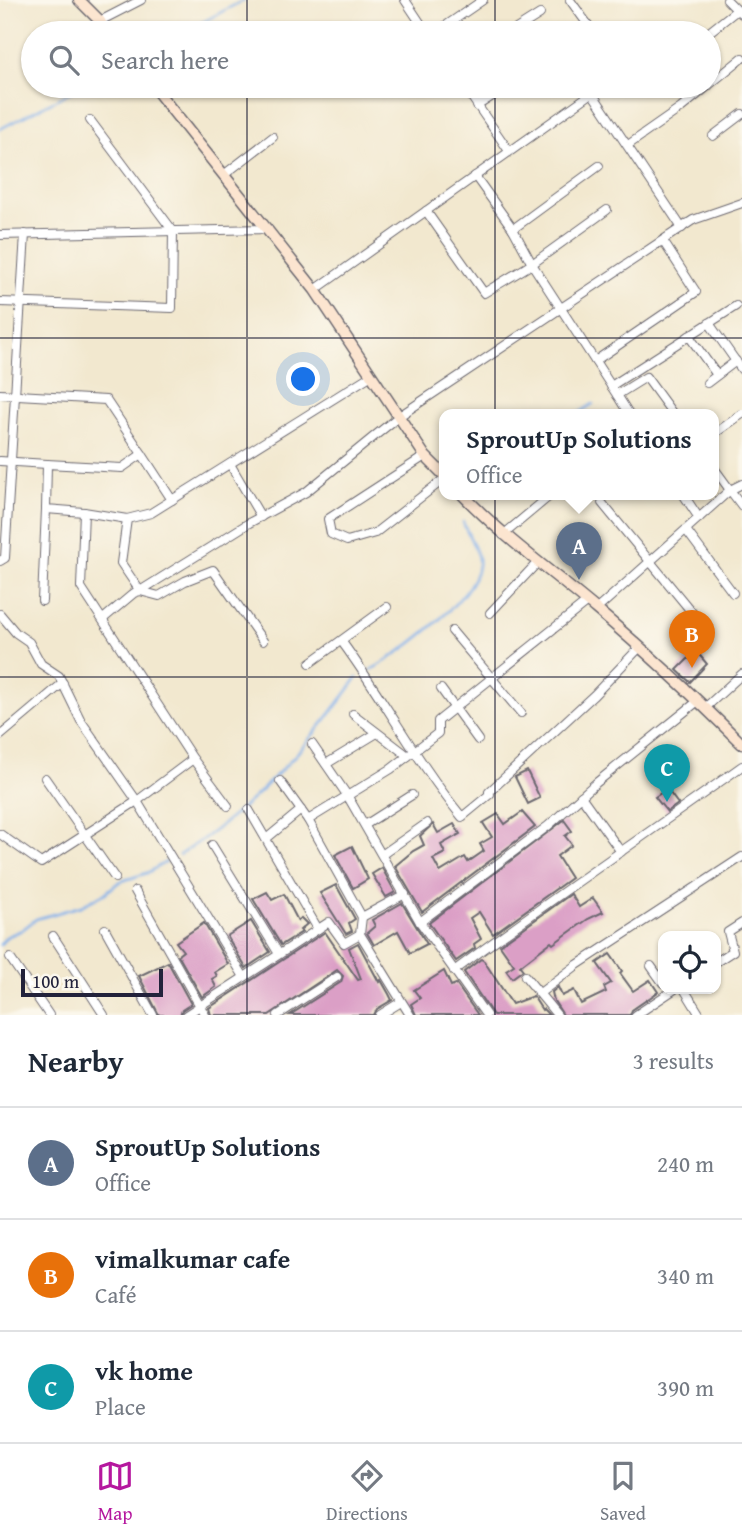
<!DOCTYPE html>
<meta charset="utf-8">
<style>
:root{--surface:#fff;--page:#f2f2f3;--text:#1f2937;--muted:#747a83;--line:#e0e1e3;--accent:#b5179e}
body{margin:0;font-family:"Gentium Book Plus",serif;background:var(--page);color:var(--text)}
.controls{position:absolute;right:21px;bottom:21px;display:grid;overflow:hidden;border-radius:14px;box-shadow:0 2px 5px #0004}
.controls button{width:63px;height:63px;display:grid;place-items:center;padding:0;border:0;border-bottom:2px solid var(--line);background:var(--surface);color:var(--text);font:35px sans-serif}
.scale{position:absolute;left:21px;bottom:18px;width:142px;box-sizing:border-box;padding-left:7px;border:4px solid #22223b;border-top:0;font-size:19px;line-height:24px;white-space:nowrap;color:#22223b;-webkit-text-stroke:5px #fbf7ec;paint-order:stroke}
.you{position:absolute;left:304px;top:380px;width:24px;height:24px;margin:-18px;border:5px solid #fff;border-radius:50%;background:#1a73e8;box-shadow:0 0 0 10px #1a73e833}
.badge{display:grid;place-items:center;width:46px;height:46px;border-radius:50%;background:var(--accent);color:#fff;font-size:23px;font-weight:700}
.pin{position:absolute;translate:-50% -58px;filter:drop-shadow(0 2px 4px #0008)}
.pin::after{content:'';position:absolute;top:37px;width:24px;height:21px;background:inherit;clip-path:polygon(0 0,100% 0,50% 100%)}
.popup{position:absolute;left:439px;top:409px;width:280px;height:91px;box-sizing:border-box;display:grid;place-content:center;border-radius:14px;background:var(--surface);filter:drop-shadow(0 2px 5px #0005);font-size:23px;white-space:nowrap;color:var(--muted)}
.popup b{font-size:26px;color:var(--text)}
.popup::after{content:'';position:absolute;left:50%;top:100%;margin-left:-14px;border:14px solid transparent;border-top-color:var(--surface)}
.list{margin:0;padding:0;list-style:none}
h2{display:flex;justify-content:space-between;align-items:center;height:91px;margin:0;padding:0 28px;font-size:30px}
h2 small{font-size:23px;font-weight:400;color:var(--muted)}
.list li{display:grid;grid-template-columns:46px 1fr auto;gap:21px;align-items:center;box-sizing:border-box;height:112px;padding:0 28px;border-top:2px solid var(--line)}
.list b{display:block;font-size:26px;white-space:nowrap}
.list p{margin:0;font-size:23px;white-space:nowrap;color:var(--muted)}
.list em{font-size:23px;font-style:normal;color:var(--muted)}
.icon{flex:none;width:38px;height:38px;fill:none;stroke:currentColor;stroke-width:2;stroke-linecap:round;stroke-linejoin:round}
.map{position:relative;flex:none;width:742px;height:1015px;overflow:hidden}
.search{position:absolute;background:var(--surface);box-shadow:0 2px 5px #0004;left:21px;right:21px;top:21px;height:77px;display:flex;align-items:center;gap:18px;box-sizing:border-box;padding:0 24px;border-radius:38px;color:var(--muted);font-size:26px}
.sheet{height:427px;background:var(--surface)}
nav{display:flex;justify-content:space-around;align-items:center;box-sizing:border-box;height:98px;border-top:2px solid var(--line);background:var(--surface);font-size:19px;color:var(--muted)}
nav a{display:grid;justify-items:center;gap:4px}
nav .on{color:var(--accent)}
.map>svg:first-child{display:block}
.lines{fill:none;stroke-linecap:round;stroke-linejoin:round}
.stream{stroke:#81b0eb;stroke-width:2.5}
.building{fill:#db9fc6}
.minor-casing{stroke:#6b676f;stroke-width:10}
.secondary-casing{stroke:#6b676f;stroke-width:13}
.minor{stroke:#fff;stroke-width:8}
.secondary{stroke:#fce5d0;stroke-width:10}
.grid{fill:none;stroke:#22223b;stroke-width:2;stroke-opacity:0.55}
</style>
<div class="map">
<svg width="742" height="1015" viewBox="0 0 742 1015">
<rect width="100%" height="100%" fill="#fbf7ec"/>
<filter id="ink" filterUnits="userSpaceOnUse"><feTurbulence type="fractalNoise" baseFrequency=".0143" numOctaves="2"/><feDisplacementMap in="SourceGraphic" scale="14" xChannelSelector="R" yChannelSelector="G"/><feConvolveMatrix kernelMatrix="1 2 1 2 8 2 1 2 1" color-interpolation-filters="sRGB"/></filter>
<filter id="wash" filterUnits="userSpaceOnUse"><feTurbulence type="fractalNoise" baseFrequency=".00686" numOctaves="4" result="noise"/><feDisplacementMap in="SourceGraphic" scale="28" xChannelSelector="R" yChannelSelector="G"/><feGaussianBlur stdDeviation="1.57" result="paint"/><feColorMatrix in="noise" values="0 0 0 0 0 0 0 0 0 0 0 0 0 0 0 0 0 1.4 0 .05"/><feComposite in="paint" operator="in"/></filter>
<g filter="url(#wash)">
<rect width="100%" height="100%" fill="#f2e8cf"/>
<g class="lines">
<!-- stream -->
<g class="stream">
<path d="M182,33l62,-33"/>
<path d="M0,129l82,-43"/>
<path d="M577,414l16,-10"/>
<path d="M371,670c28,-15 113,-77 107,-112 -3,-12 -11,-25 -15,-36"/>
<path d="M179,855c71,-44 130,-110 178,-177"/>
<path d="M0,945l6,-8 16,-7 14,-11 45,-13 23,-12 15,-12 28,-9 19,-11"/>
</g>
</g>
<g id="blocks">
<!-- building -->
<g class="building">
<path d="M696,651l11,13 -17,18 -13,-12z"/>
<path d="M527,771l13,27 -12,6 -13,-27z"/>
<path d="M667,789l11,15 -11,8 -12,-15z"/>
<path d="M522,812l13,15 -113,85 -27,-46 18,-15 11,-6 -4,-9 13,-12 5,9 16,-9 6,10 -19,11 4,8 -12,6 7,13 25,-15 3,5 16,-11 -4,-7 12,-7 -9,-14 15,-9 7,10z"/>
<path d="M564,820l8,11 -7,5 7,9 -15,11 14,22 -78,56 -14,-22 -9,6 11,21 -7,5 1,4 -19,13 -27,-38z"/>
<path d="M352,846l16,33 -15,9 -18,-33z"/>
<path d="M382,868l13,24 -9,5 -14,-23z"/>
<path d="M336,885l19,34 -6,4 3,8 -6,3 -26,-41z"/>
<path d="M267,892l5,8 12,-6 14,27 3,-3 6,6 -7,6 2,2 -21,13 -28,-46z"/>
<path d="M571,894l8,13 14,-9 10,14 -15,7 -35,25 -2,-2 -31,24 3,4 -11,8 -6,-8 8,-5 -14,-20z"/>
<path d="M402,903l25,41 -17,9 -12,-22 -24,14 -7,-12 8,-7 -3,-6z"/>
<path d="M251,921l19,31 -24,16 -19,-32z"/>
<path d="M204,923l24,41 -13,8 2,4 -5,3 4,8 -14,10 -24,-42 5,-4 -7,-9z"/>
<path d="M325,932l33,48 3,-1 -12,-31 9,-5 21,39 2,-2 8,14 3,6 -15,9 -3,6h-84l51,-33 2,-6 -6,-6 -68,45h-58l-2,-7z"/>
<path d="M610,954l12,17 -2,2 13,18 17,-11 8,12 -26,18 -2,5h-67l-9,-14 -2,-9 6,-5 4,9 12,-6 7,14 25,-12 -2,-5 7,-4 -14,-20z"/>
<path d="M481,959l3,2 28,43 21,-8 9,14 1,-1 6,6h-56l-29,-43z"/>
<path d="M168,962l23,42 -9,6 -2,5h-21l-20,-39z"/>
<path d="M444,971l7,15 5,-2 22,31h-62l-5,-11 9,-6 -6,-8z"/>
</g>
</g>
</g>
<g filter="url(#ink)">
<use href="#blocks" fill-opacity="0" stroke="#6b676f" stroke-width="2"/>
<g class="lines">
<defs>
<g id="minor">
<path d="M405,0l22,33"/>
<path d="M570,0l24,33"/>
<path d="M727,0l10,10"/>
<path d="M100,21l41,-21"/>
<path d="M435,33l48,-33"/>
<path d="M510,33l30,-19"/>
<path d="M708,33l29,-23 5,4"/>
<path d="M709,85l33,-27"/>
<path d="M464,86l45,65"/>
<path d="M592,93l90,135"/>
<path d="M477,106l31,-20"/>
<path d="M713,136l29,-22"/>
<path d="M628,145l53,-37 27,-22"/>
<path d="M225,174l48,-37"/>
<path d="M475,176l38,53 86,-63"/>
<path d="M426,211l58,82 48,-29 75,-54"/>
<path d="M513,229l19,35 85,131 29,-18 27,37"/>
<path d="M0,235l268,-6"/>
<path d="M315,290l287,-204"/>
<path d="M0,302l172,6 1,-77 -83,-111"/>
<path d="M709,323l33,47"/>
<path d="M689,336l28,39"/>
<path d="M595,361l101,-69 -33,-51"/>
<path d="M707,383l29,-22"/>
<path d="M611,386l125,-80"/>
<path d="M0,394l106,6 36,54"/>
<path d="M617,395l12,19"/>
<path d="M714,434l28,-20"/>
<path d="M425,456l-97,63 3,15 16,7 28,-8 69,-54"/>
<path d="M0,461l47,3"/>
<path d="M230,464l31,53"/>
<path d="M714,468l16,22 12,-6"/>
<path d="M683,494l16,24"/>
<path d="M172,500l-30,-46 -20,14 -75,-4 -1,45 38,3 -3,75 112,172 35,47"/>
<path d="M602,503l102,124"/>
<path d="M84,512l43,7 24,-6 219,-137"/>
<path d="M127,519l-6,44 19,28 109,-68 57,-31 92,-75 295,-197 49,-17"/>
<path d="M686,530l47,63"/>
<path d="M503,535l49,-41"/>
<path d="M0,561l5,-3 1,-17 19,-307"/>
<path d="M42,601l4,-92"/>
<path d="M597,609l133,-119 12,16"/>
<path d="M490,613l48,-51"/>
<path d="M0,614l16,19 13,9 12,22 18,12 22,45 56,80 107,176"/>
<path d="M103,619l31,-26 6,-2 19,5 26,-15 28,-11 50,71"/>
<path d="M452,631l69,82"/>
<path d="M342,642c42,57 75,120 120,175l28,-23 -1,-2 105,-97 46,-48"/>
<path d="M310,663l77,-56"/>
<path d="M441,689l37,51"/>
<path d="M705,708l37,-34"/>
<path d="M353,714l55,42"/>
<path d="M0,736l63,-53"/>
<path d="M312,744l35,51 73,127 66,93"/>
<path d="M326,764l51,-31"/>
<path d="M45,778l70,100"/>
<path d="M280,781l28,39 54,97 -2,17 50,81"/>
<path d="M581,796l40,56"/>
<path d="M249,810l69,119"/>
<path d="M308,820l83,-51 47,-36v-12l149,-119"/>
<path d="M365,825l47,-30"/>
<path d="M0,834l41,29 96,-62 56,-42"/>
<path d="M266,839l35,-29"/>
<path d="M212,845l67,109"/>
<path d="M383,854l44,-31"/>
<path d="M135,891l70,124"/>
<path d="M362,917l43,-23"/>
<path d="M420,922l128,-96 48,-43 102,-82"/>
<path d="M105,929l48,86"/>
<path d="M53,936l51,79"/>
<path d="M10,958l39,57"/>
<path d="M716,962l17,-11 -5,-19 14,-9"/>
<path d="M651,966l12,17"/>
<path d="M454,971c94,-70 192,-136 288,-205"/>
<path d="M525,976l32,39"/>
<path d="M684,989l16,26"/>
<path d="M540,993l37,-28 165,-108"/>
<path d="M186,1015l143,-93 15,21 16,-9"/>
<path d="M278,1015l59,-38"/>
<path d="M380,1015l21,-13"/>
<path d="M636,1015l39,-26"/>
</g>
<g id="secondary">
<path d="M79,0l21,21 6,12"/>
<path d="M153,86l162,204 110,166 19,19"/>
<path d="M462,494c41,43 89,77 134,115 51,43 99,88 146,135"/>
</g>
</defs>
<!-- minor casing -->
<use href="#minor" class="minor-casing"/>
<!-- secondary casing -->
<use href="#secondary" class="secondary-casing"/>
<!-- minor -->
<use href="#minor" class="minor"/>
<!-- secondary -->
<use href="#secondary" class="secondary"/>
</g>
</g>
<!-- grid -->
<path class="grid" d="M247,0v33M495,0v33M247,86v929M495,86v929M0,338h742M0,677h742"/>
</svg>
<div class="controls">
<button><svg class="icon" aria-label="locate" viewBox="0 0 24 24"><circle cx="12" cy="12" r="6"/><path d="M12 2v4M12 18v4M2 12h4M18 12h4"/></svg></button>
</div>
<div class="scale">100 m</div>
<div class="you"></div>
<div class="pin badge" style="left:579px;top:580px;background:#5c6f8a">A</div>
<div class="popup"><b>SproutUp Solutions</b>Office</div>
<div class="pin badge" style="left:692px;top:668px;background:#e8710a">B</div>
<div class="pin badge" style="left:667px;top:802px;background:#0f9aa8">C</div>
<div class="search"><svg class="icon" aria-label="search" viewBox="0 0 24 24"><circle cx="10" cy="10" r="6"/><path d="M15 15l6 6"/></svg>Search here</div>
</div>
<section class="sheet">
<h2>Nearby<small>3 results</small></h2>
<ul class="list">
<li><span class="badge" style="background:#5c6f8a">A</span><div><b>SproutUp Solutions</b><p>Office</p></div><em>240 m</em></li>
<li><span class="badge" style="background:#e8710a">B</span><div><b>vimalkumar cafe</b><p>Café</p></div><em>340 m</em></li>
<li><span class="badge" style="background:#0f9aa8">C</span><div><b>vk home</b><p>Place</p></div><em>390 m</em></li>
</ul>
</section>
<nav>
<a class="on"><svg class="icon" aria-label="map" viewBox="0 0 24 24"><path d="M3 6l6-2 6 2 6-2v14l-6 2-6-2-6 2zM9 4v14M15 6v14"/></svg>Map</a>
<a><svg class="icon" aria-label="directions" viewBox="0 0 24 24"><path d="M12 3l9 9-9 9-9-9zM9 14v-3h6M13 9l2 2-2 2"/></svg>Directions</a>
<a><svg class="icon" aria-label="saved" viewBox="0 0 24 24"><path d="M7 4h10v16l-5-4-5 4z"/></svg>Saved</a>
</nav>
